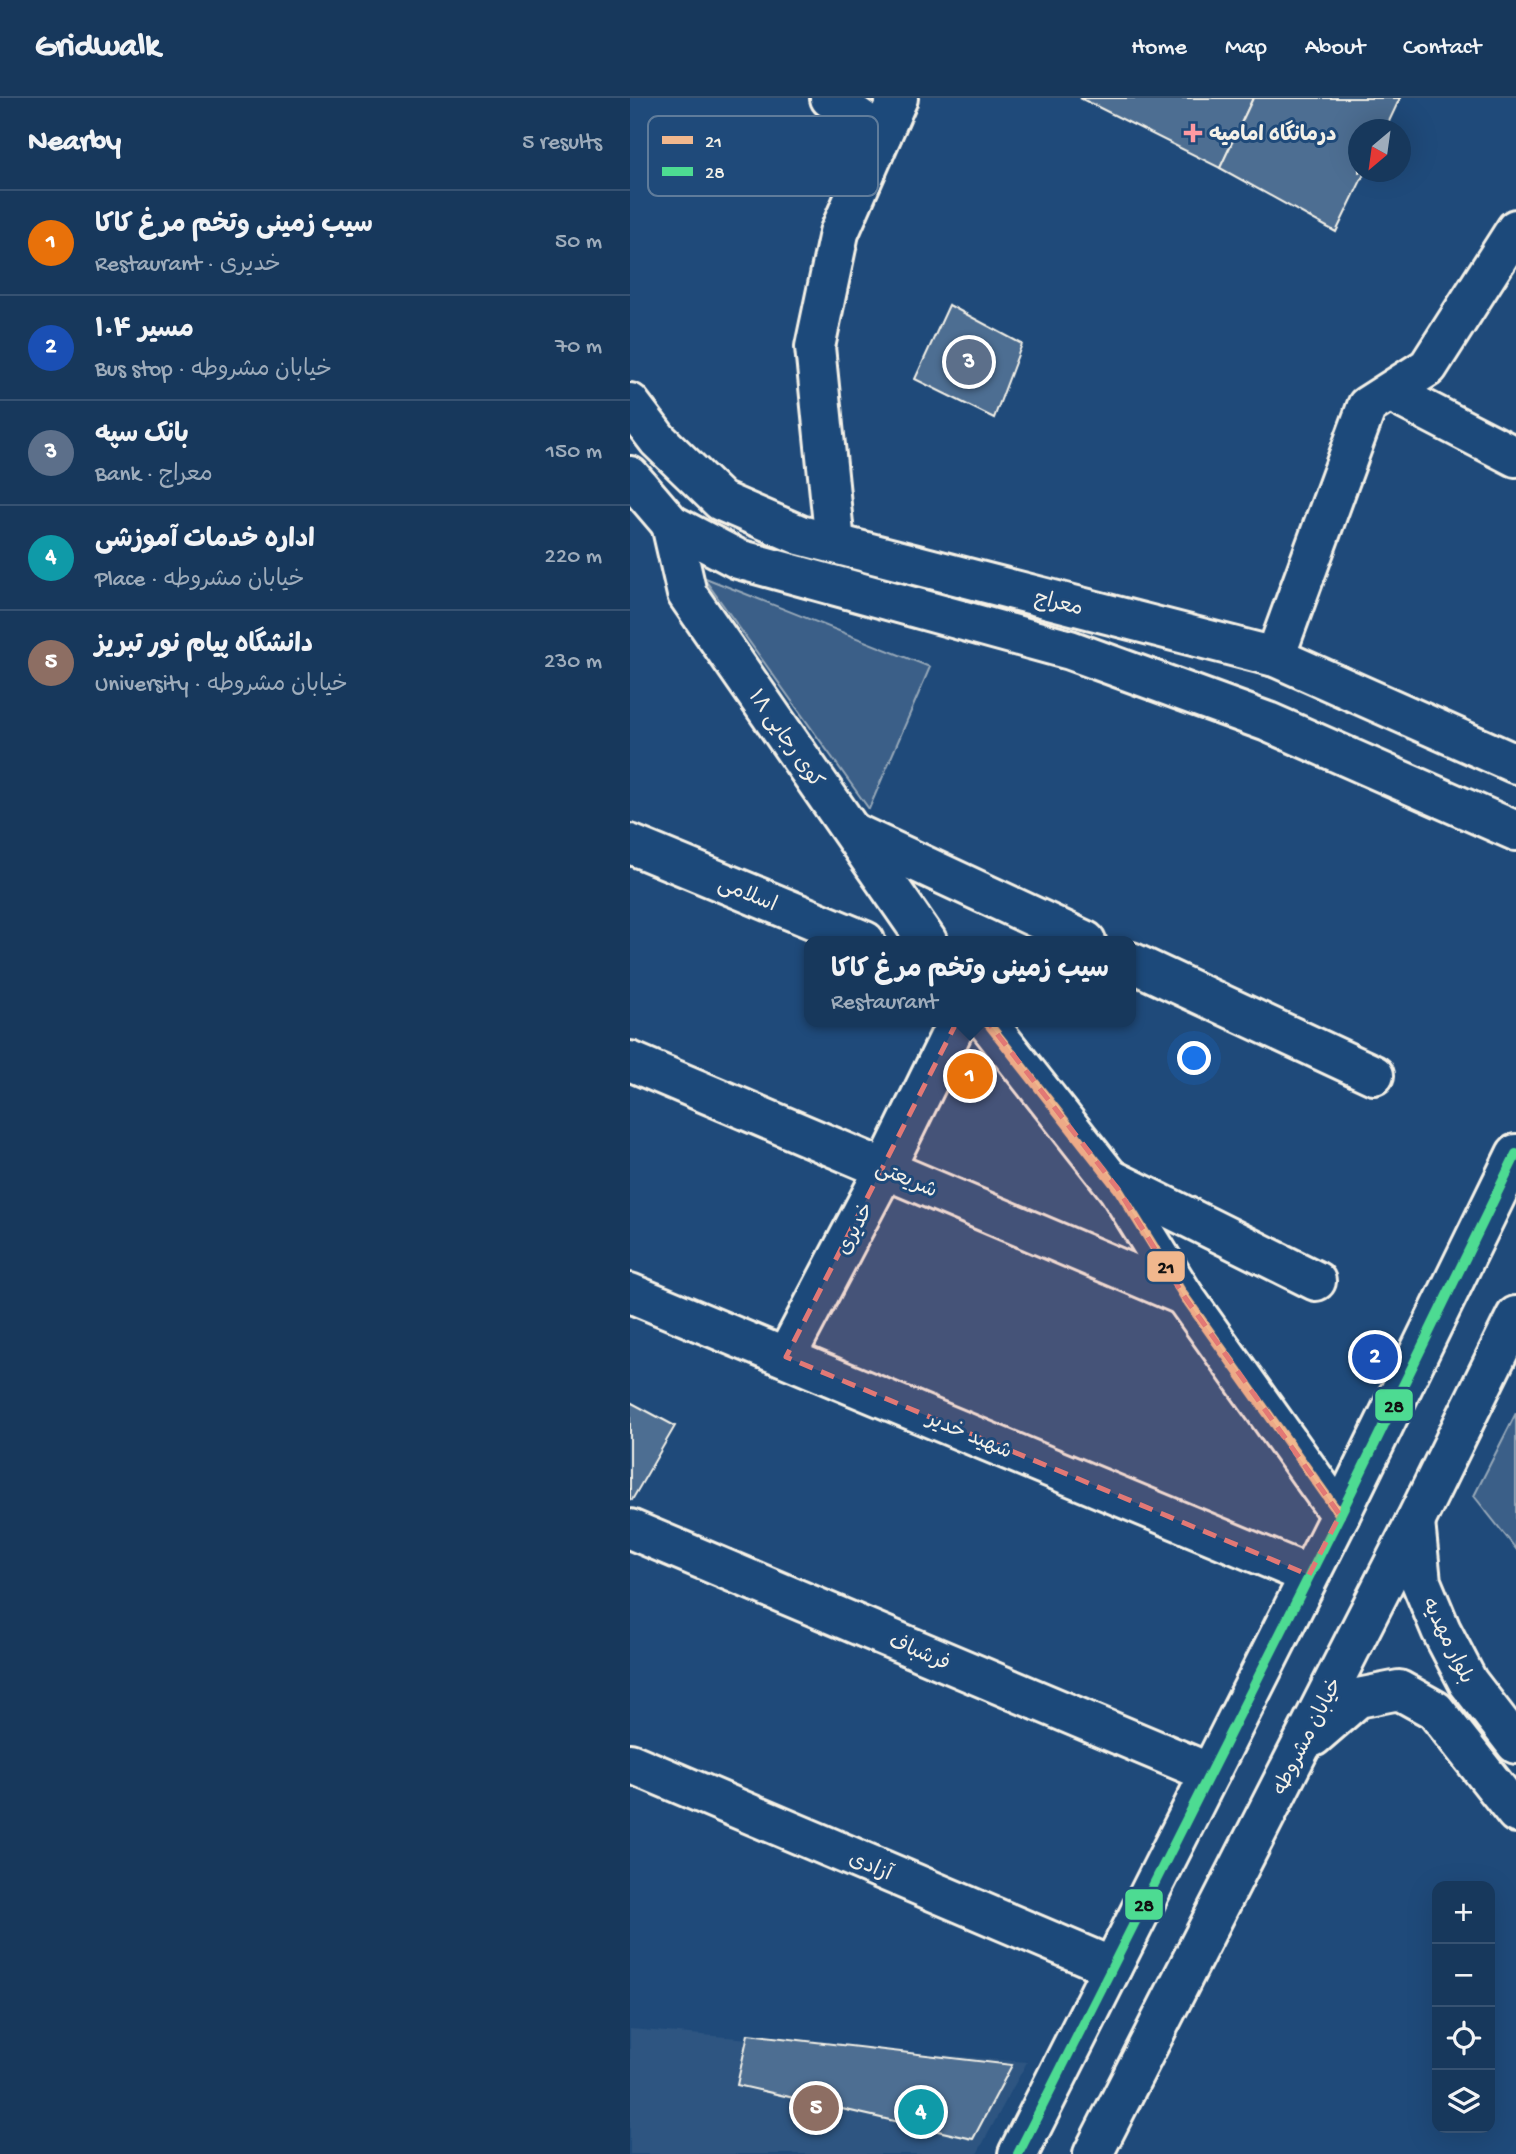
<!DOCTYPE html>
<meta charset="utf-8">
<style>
:root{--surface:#17385c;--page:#203f62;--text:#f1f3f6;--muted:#9eacbb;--line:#365272;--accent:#ff9aa2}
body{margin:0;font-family:"Gochi Hand","Playpen Sans Arabic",sans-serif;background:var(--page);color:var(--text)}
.controls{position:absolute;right:21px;bottom:21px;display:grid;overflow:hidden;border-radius:14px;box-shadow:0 7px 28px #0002}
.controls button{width:63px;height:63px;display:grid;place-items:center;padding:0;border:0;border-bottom:2px solid var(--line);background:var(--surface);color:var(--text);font:35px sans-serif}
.compass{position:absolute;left:718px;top:21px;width:63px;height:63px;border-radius:50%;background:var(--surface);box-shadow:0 7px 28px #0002;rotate:209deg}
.you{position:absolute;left:565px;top:961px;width:24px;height:24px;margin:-18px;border:5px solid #fff;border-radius:50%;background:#1a73e8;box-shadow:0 0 0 10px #1a73e833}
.badge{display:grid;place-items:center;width:46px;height:46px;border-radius:50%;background:var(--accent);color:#fff;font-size:23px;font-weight:700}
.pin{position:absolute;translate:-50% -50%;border:4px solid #fff;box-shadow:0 2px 7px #0006}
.popup{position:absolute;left:174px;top:838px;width:332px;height:91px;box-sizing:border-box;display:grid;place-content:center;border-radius:14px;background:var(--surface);filter:drop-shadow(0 2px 5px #0005);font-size:23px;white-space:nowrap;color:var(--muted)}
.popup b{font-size:26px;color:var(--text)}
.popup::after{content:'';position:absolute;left:50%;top:100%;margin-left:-14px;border:14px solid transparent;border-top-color:var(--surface)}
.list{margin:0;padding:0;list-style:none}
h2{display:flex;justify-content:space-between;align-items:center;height:91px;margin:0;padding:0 28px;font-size:30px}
h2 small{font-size:23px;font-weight:400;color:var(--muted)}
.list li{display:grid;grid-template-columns:46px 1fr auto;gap:21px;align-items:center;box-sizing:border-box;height:105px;padding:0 28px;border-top:2px solid var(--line)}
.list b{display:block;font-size:26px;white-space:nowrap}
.list p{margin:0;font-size:23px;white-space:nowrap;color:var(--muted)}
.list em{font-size:23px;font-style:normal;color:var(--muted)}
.icon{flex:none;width:38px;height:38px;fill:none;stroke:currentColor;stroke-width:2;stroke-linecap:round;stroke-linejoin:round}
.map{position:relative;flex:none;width:886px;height:2056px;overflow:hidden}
header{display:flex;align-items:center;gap:42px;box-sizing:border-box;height:98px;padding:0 35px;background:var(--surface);border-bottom:2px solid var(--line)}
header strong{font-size:33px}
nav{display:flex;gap:38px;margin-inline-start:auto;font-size:24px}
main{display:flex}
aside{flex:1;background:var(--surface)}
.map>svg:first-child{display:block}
.built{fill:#2d5581}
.green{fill:#3a5f88;stroke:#97a8b8;stroke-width:2}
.building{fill:#4d6e92;stroke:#f4f1e8;stroke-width:2}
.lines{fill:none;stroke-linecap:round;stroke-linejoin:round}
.minor-casing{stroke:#f4f1e8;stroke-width:44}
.major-casing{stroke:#f4f1e8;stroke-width:44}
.minor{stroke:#1f4a7a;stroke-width:38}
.major{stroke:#1f4a7a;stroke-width:38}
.bus-1-casing{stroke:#1f4a7a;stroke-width:16}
.bus-2-casing{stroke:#1f4a7a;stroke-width:16}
.bus-1{stroke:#f1b78d;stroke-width:10}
.bus-2{stroke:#4ddb92;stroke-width:10}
.marked{fill:#e27875;fill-opacity:0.2;stroke:#e27875;stroke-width:5;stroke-dasharray:14 9;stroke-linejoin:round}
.poi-dot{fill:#ff9aa2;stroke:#1f4a7a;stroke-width:2.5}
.labels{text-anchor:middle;stroke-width:6;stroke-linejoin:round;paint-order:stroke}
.poi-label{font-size:21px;font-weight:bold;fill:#f4f1e8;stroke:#1f4a7a;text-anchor:start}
.street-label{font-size:21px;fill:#f4f1e8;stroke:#1f4a7a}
.key{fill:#1f4a7a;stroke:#5f7c9b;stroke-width:2}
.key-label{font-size:19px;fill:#f4f1e8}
.line-badge{stroke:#1f4a7a;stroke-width:2.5}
.pale-badge-label{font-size:19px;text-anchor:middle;font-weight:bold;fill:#111}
</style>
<header>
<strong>Gridwalk</strong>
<nav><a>Home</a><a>Map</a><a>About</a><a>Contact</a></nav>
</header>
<main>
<aside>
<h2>Nearby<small>5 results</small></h2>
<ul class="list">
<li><span class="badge" style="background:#e8710a">1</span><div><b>سیب زمینی وتخم مرغ کاکا</b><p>Restaurant · خدیری</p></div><em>50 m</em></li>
<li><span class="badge" style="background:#1a4fb4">2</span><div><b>مسیر ۱۰۴</b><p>Bus stop · خیابان مشروطه</p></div><em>70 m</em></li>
<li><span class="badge" style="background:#5c6f8a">3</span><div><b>بانک سپه</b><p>Bank · معراج</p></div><em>150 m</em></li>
<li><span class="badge" style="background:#0f9aa8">4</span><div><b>اداره خدمات آموزشی</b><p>Place · خیابان مشروطه</p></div><em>220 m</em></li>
<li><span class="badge" style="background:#8d6e63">5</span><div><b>دانشگاه پیام نور تبریز</b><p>University · خیابان مشروطه</p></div><em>230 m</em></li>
</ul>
</aside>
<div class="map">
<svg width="886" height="2056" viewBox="0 0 886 2056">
<rect width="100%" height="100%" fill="#1f4a7a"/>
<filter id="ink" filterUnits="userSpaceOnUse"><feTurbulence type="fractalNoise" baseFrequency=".0143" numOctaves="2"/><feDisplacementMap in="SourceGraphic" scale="14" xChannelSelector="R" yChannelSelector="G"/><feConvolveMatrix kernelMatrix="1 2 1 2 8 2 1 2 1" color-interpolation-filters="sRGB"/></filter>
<g filter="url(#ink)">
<!-- built -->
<path class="built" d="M0,1931l397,33 -50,92h-347z"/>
<!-- green -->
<g class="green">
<path d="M73,479l227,90 -61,142z"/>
<path d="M886,1315v136l-42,-53z"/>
</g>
<!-- building -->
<g class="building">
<path d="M450,0h173l-33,70z"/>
<path d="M623,0h147l-15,32h-26v42h6l-29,60 -116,-64z"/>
<path d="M319,207l73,39 -28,74 -79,-39z"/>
<path d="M0,1304l45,24 -43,74 -2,-1z"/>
<path d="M118,1936l264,31 -39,74 -236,-54z"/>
</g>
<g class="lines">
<defs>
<g id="minor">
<path d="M200,0l52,36"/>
<path d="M760,294l126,65"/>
<path d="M41,426l16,70 240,347"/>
<path d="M205,446l-20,-197 24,-114 59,-135"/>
<path d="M645,559l92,-251 61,-39 88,-138"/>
<path d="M224,735l232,108"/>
<path d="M0,746l235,97"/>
<path d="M501,864l243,113"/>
<path d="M357,924l131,167 66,107 156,219"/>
<path d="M0,963l554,235"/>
<path d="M481,1081l205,102"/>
<path d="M0,1195l679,282"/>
<path d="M156,1259l99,-188 72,-147"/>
<path d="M0,1431l580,244"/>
<path d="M0,1665l482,204"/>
</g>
<g id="major">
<path d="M0,305l28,37 63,61 79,34 475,122 241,107"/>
<path d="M0,378l41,48 67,35 332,91 198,72 248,109"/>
<path d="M785,1424l6,60 20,48 27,52 48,62"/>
<path d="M683,1639l45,-39 41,-8 36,20 81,103"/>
<path d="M388,2056l322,-639 176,-361"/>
<path d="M463,2056l322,-632 101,-206"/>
</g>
</defs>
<!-- minor casing -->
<use href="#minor" class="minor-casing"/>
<!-- major casing -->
<use href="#major" class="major-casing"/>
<!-- minor -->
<use href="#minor" class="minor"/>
<!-- major -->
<use href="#major" class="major"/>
<defs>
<path id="bus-1" d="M357,924l131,167 66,107 156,219"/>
<path id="bus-2" d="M388,2056l322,-639 176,-361"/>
</defs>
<!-- bus-1 casing -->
<use href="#bus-1" class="bus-1-casing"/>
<!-- bus-2 casing -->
<use href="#bus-2" class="bus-2-casing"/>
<!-- bus-1 -->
<use href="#bus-1" class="bus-1"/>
<!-- bus-2 -->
<use href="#bus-2" class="bus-2"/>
</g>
</g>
<!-- marked area -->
<path class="marked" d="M339,900l149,191 66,107 156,219 -31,60 -523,-218z"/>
<!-- markers -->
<path class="poi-dot" d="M559.5 24.5h7v7h7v7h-7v7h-7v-7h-7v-7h7z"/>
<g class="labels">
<!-- poi labels -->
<g class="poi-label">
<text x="579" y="42">درمانگاه امامیه</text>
</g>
<!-- street labels -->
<g class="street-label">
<text transform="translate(429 504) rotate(14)" y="7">معراج</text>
<text transform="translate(157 640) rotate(55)" y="7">کوی رجایی ۱۸</text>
<text transform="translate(118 795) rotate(22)" y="7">اسلامی</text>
<text transform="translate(277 1080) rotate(23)" y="7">شریعتی</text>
<text transform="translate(224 1130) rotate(-62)" y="7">خدیری</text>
<text transform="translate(340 1336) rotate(23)" y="7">شهید خدیر</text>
<text transform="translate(819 1542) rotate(64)" y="7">بلوار مهدیه</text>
<text transform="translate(290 1553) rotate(23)" y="7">فرشباف</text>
<text transform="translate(676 1638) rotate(-63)" y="7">خیابان مشروطه</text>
<text transform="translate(241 1767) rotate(23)" y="7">آزادی</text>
</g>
</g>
<!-- legend -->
<rect x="18" y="18" width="230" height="80" rx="10" class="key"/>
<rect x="32" y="38" width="31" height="8" fill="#f1b78d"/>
<rect x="32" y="69" width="31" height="9" fill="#4ddb92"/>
<g class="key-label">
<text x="75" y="49">21</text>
<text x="75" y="80">28</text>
</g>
<g class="line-badge">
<rect x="516" y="1152" width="40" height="33" rx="7" fill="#f1b78d"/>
<rect x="744" y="1290" width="40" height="34" rx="7" fill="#4ddb92"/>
<rect x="494" y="1790" width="40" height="33" rx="7" fill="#4ddb92"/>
</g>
<g class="pale-badge-label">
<text x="536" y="1175">21</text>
<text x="764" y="1314">28</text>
<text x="514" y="1813">28</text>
</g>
</svg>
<div class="controls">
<button>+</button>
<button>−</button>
<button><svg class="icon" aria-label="locate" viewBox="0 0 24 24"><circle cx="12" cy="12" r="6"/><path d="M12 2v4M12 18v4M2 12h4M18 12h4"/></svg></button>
<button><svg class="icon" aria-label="layers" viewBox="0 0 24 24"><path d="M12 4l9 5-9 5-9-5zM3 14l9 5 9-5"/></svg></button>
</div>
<svg class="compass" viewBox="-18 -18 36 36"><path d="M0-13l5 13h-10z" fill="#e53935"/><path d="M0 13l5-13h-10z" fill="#9eacbb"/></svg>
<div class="you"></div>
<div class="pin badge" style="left:340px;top:978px;background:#e8710a">1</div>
<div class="popup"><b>سیب زمینی وتخم مرغ کاکا</b>Restaurant</div>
<div class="pin badge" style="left:745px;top:1259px;background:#1a4fb4">2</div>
<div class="pin badge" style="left:339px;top:264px;background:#5c6f8a">3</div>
<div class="pin badge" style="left:291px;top:2014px;background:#0f9aa8">4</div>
<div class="pin badge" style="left:186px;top:2010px;background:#8d6e63">5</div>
</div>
</main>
